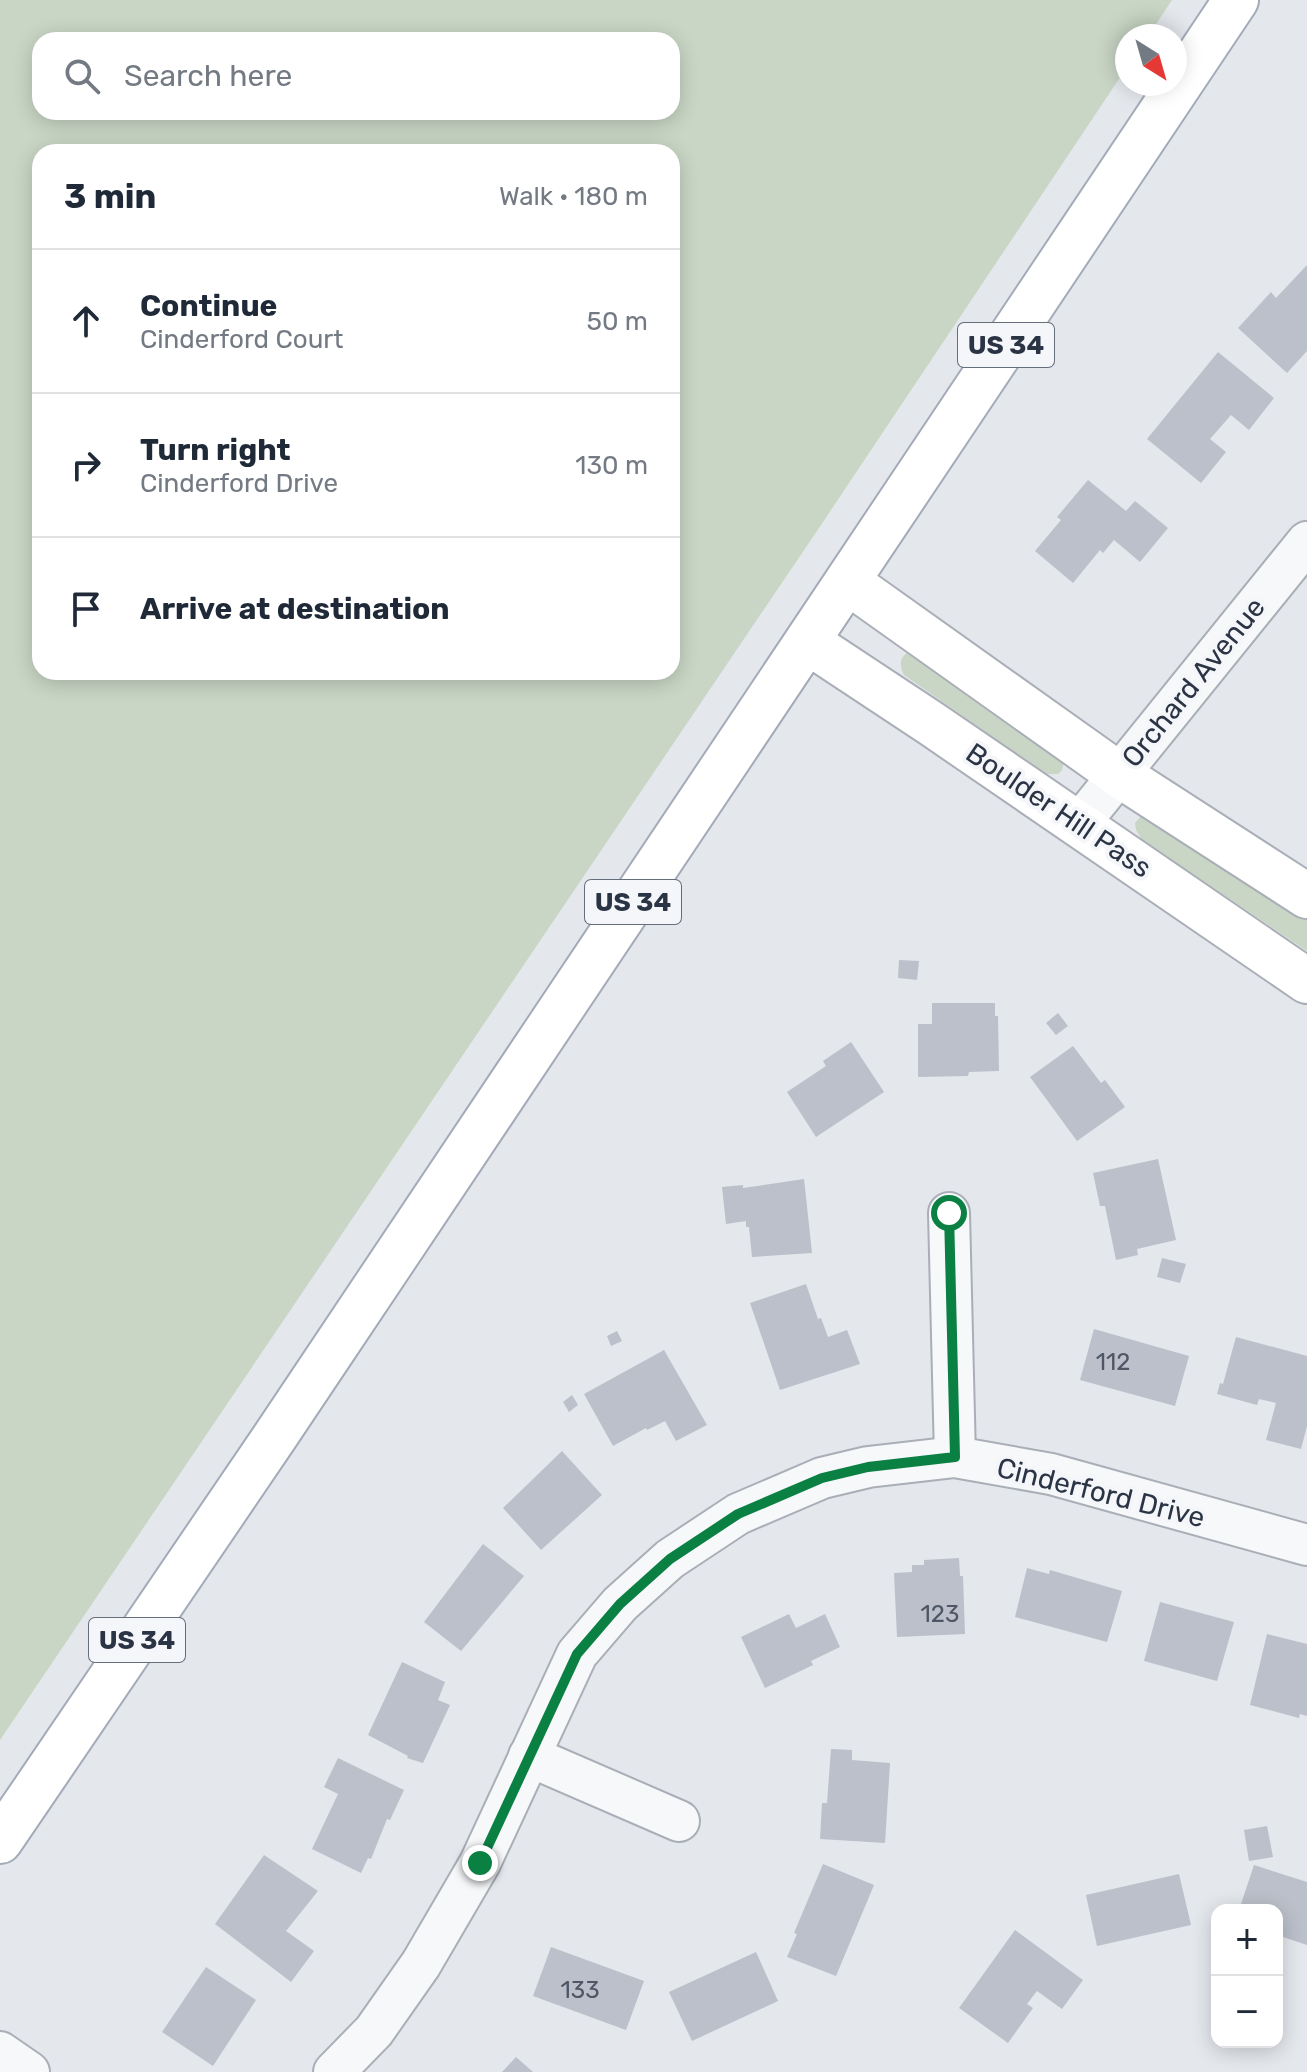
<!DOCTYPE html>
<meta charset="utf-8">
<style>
:root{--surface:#fff;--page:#f6f6f7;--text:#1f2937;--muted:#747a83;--line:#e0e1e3}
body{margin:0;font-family:Rubik,sans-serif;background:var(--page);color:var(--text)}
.controls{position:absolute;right:24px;bottom:24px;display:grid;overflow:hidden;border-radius:16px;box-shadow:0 4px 20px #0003}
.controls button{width:72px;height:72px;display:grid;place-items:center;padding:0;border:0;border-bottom:2px solid var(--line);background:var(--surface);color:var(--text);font:40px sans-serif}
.compass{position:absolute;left:1115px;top:24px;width:72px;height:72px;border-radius:50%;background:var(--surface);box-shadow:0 4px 20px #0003;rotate:143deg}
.stop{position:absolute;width:24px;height:24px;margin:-18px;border:6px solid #0b8043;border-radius:50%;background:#fff}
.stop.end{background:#0b8043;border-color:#fff;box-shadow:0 2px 8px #0008}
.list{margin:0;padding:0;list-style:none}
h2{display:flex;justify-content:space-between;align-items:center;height:104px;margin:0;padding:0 32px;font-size:34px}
h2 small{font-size:26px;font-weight:400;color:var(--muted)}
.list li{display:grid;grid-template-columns:52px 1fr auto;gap:24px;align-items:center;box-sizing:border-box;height:144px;padding:0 32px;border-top:2px solid var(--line)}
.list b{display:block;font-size:30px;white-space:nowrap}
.list p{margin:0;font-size:26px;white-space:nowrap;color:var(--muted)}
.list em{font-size:26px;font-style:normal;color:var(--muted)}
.icon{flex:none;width:44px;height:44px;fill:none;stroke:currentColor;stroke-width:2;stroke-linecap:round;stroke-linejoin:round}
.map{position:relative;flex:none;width:1307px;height:2072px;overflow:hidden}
.search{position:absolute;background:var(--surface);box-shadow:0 4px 20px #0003;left:32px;top:32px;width:648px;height:88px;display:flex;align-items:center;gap:20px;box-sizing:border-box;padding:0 28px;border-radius:24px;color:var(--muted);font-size:30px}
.panel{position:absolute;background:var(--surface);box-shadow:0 4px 20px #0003;left:32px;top:144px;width:648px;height:536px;border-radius:24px}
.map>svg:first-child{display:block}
.green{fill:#c9d6c5;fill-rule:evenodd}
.building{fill:#bbc0ca}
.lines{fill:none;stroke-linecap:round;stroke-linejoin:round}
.street-casing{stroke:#a9aeb7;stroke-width:44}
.secondary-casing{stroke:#a9aeb7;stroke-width:48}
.primary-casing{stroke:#a3abb8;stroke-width:48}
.street{stroke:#f7f8fa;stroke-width:40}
.secondary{stroke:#fff;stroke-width:44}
.primary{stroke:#fff;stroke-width:44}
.route{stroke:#0b8043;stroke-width:10}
.labels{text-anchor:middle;stroke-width:8;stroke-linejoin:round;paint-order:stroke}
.number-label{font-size:24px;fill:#4f5766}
.shield{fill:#f4f6f9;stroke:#676e7b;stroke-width:2}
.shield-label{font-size:26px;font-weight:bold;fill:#2b3445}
.street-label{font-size:28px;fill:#2b3445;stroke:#f4f6f9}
</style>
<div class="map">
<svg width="1307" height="2072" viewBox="0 0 1307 2072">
<rect width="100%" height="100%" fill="#e4e7ec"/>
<!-- green -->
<g class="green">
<path d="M0,0h1172l-24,36h-21v31l-306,458 -821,1215zM672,40v72h-632v-72zM40,152h632v520h-632z"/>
<path d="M910,651l155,107 -3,12 -4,4h-11l-143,-99c-5,-10 -5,-18 6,-24z"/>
<path d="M1150,815l157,102v34l-165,-111 -6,-10 -1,-7 6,-7z"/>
</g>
<!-- building -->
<g class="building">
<path d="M1307,265v86l-20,22 -49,-45 33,-36 5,6z"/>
<path d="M1218,352l56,46 -25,32 -18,-15 -21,24 16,13 -25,31 -54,-44z"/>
<path d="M1088,480l38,31 9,-10 33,27 -28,34 -26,-22 -11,13 -3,-3 -27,33 -38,-32 26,-31 -4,-3z"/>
<path d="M899,960l20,1 -2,19 -19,-2z"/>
<path d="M932,1003h63v13h3l1,55 -30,1 -1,4 -50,1v-53h14z"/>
<path d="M1058,1013l10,13 -12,9 -10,-12z"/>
<path d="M851,1042l33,50 -68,45 -29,-45 39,-26 -3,-5z"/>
<path d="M1073,1046l28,37 4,-3 20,27 -48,34 -47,-64z"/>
<path d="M1158,1159l18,81 -39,9 1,6 -22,5 -11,-54h-5l-7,-33z"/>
<path d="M804,1179l8,74 -60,4 -3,-30h-3v-6l-20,3 -4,-37 21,-2v3z"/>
<path d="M1162,1258l24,6 -6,19 -23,-6z"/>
<path d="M806,1284l12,35 3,-1 7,19 19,-7 13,34 -80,26 -30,-87z"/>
<path d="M1094,1329l95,27 -14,50 -95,-26z"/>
<path d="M617,1331l5,10 -11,5 -4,-10z"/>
<path d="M1236,1337l71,19v70l-6,23 -35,-9 10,-37 -17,-4 -2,6 -40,-11 3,-11 3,1z"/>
<path d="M664,1350l43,75 -31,16 -11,-20 -18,9 -1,-2 -33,18 -29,-52z"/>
<path d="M572,1395l6,10 -9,7 -6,-10z"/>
<path d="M562,1451l40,44 -61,55 -38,-42z"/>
<path d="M483,1544l41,32 -63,75 -37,-29z"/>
<path d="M959,1558l1,18h3l2,58 -68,3 -3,-64 18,-1v-7h12v-5z"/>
<path d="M1027,1568l22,6 1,-4 72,21 -15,51 -92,-25z"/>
<path d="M1160,1602l74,20 -17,59 -73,-20z"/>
<path d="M789,1614l7,14 29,-14 15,33 -29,14 2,4 -48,23 -24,-51z"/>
<path d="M1267,1634l40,10v72l-7,-2 -1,4 -49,-13z"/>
<path d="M402,1662l43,20 -7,18 12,5 -27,58 -16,-5 1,-2 -40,-21z"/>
<path d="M831,1749l21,1v10l38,3 -5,80 -65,-4 2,-36h5z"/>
<path d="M338,1758l66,32 -14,30 -3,-1 -16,40 -3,-1 -7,15 -49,-24 26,-55 -14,-7z"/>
<path d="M1267,1826l6,31 -24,4 -5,-31z"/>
<path d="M264,1855l54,36 -32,40 28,20 -23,31 -76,-58z"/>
<path d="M823,1864l51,21 -38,91 -49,-19 10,-23 -3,-1z"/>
<path d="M1254,1865l53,17v63l-30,-10v-25h-38z"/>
<path d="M1179,1874l12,51 -94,21 -11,-51z"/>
<path d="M1015,1930l68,50 -21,29 -25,-18 -10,13 6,4 -25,35 -49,-35z"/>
<path d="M551,1947l93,34 -18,49 -93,-34z"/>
<path d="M756,1952l22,49 -86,40 -23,-49z"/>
<path d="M206,1967l50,33 -43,66 -51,-34z"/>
<path d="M516,2057l17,15h-31z"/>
</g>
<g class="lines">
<defs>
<g id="street">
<path d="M1079,824l228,-282"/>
<path d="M949,1213l6,244"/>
<path d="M529,1756l150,65"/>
<path d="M0,2052l29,20"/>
<path d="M334,2072l40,-41 47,-67 59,-101 97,-209 43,-50 50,-45 68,-45 84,-36 46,-11 87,-10 96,17 256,71"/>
</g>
<g id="secondary">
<path d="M848,582l270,192 189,122"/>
<path d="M808,642l124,82 375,257"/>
</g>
<path id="primary" d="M0,1841l274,-403 962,-1438"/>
</defs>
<!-- street casing -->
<use href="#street" class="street-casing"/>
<!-- secondary casing -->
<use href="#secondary" class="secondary-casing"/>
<!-- primary casing -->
<use href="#primary" class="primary-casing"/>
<!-- street -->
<use href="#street" class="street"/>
<!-- secondary -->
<use href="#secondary" class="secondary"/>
<!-- primary -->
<use href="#primary" class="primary"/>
</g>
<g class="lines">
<!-- route -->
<path class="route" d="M480,1863l97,-209 43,-50 50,-45 68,-45 84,-36 46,-11 87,-10 -6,-244"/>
</g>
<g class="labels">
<!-- number labels -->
<g class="number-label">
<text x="1113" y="1370">112</text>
<text x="940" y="1622">123</text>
<text x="580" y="1998">133</text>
</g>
<!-- shield labels -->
<g class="shield">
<rect x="958" y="323" width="96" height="44" rx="6"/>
<rect x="585" y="880" width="96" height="44" rx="6"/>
<rect x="89" y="1618" width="96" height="44" rx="6"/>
</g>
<g class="shield-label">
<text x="1006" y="354">US 34</text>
<text x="633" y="911">US 34</text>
<text x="137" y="1649">US 34</text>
</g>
<!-- street labels -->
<g class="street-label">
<text transform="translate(1193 682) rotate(-51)" y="10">Orchard Avenue</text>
<text transform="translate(1059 810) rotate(34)" y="10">Boulder Hill Pass</text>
<text transform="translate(1101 1492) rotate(14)" y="10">Cinderford Drive</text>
</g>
</g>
</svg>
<div class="controls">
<button>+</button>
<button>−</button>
</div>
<svg class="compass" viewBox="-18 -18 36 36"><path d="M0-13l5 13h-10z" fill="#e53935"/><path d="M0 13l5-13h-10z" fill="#747a83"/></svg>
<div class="stop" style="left:949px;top:1213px"></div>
<div class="stop end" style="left:480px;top:1863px"></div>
<div class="search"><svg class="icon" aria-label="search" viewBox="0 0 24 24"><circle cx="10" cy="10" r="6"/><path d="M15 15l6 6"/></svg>Search here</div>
<section class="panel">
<h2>3 min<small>Walk · 180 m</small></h2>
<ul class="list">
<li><svg class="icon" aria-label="ahead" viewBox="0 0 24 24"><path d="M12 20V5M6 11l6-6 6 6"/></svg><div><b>Continue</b><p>Cinderford Court</p></div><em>50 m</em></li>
<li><svg class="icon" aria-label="right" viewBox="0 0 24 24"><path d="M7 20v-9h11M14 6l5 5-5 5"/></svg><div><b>Turn right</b><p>Cinderford Drive</p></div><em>130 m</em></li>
<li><svg class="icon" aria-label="arrive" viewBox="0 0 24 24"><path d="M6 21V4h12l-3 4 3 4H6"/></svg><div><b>Arrive at destination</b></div></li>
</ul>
</section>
</div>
